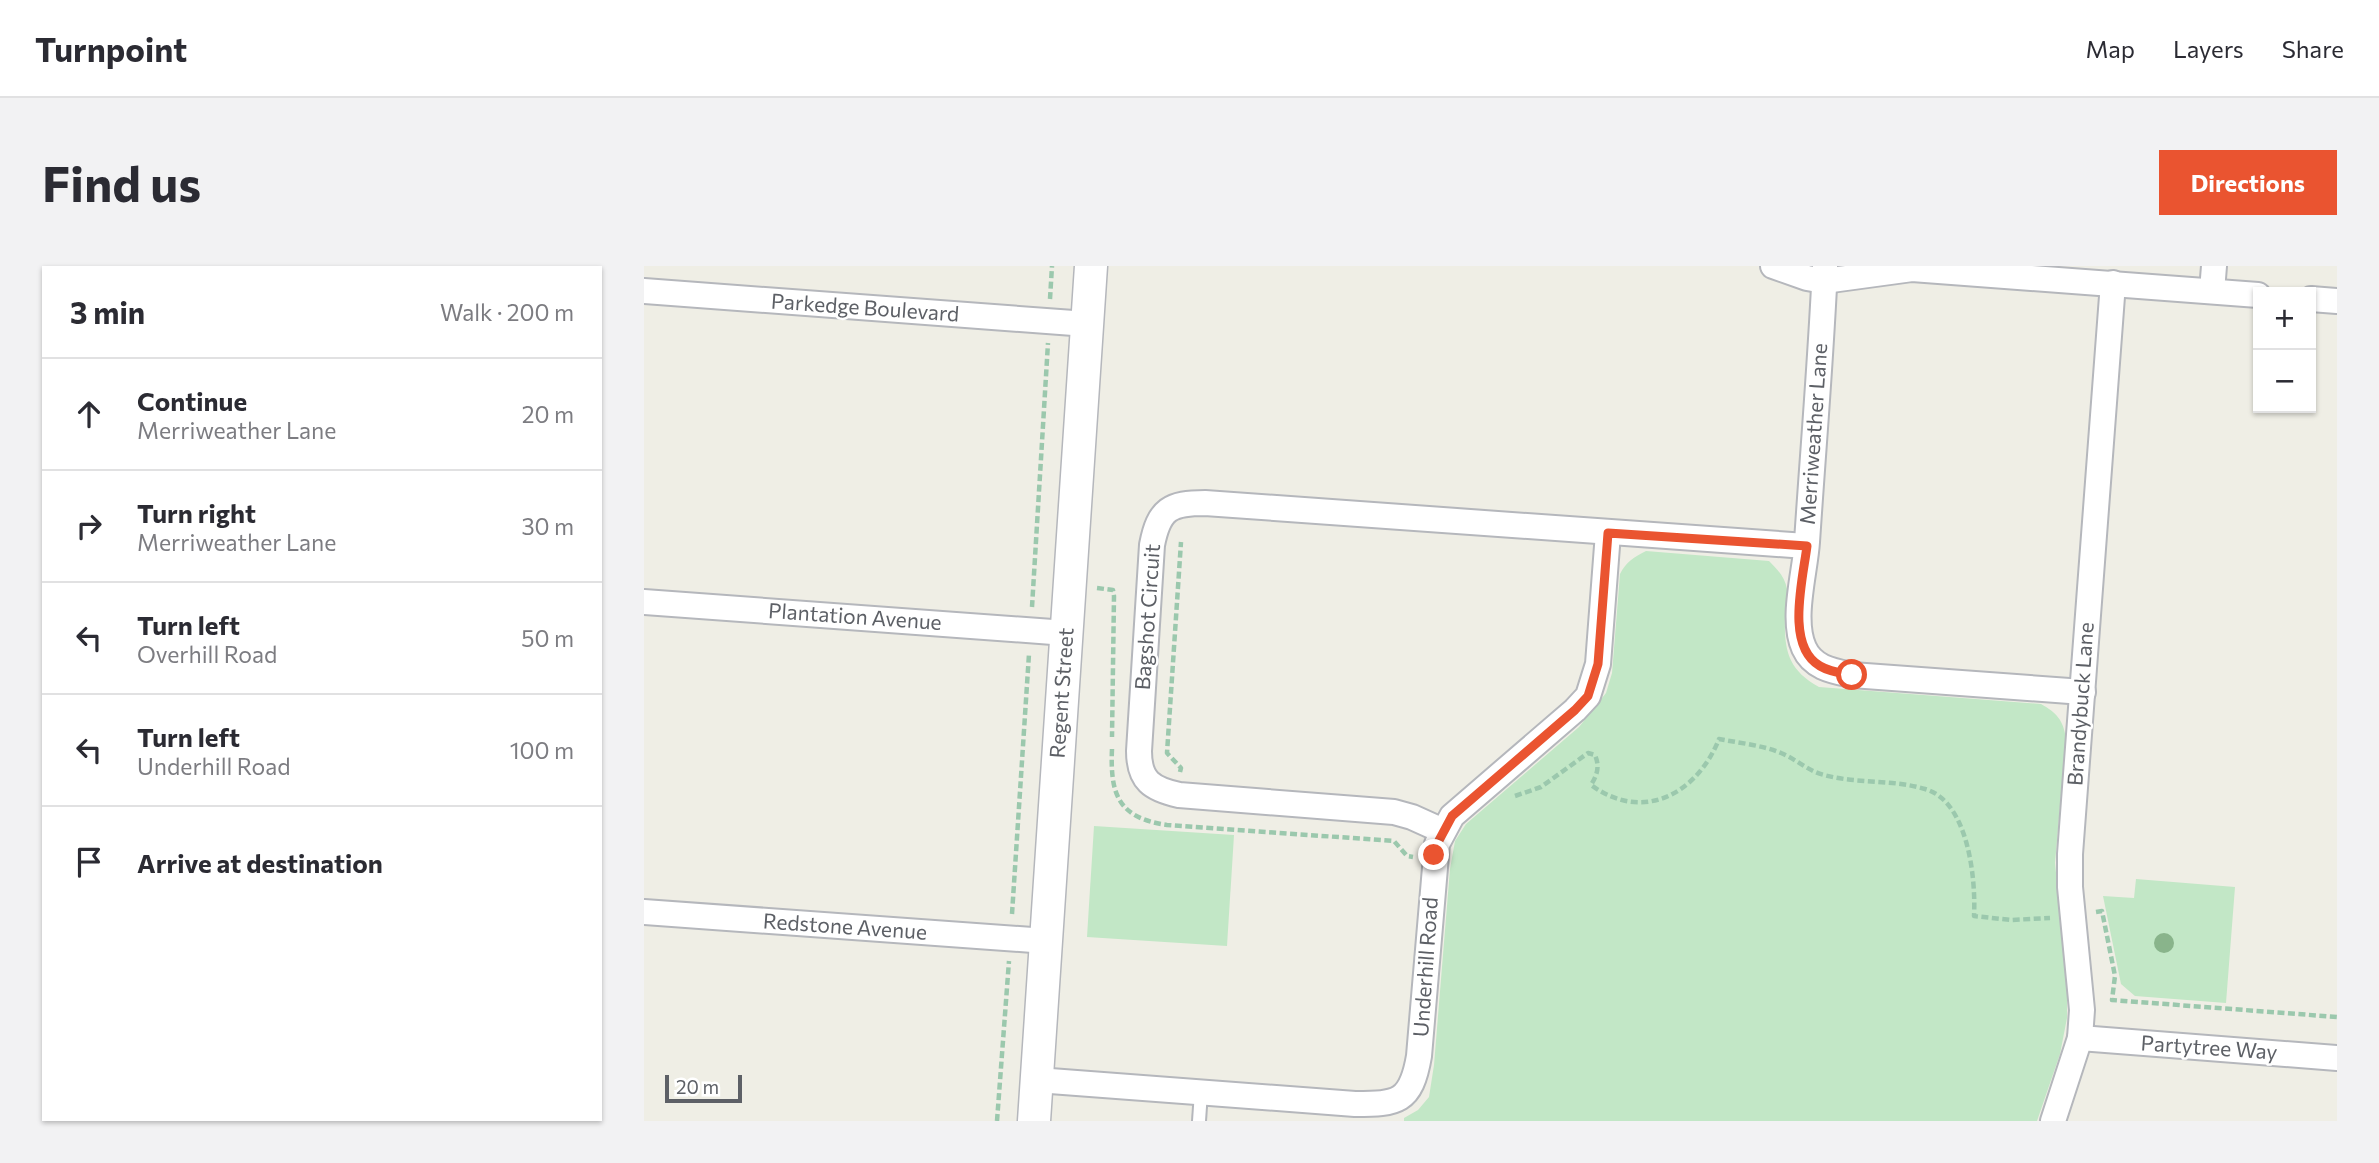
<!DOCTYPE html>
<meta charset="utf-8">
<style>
:root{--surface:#fff;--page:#f2f2f3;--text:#2b2b33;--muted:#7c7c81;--line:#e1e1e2;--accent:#ea5430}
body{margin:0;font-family:Commissioner,sans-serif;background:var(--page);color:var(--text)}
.controls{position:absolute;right:21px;top:21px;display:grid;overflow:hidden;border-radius:0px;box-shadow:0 2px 5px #0004}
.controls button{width:63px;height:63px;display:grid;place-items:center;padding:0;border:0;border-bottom:2px solid var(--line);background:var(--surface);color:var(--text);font:35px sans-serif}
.scale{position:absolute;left:21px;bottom:18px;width:77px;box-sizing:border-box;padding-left:7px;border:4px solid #5d6066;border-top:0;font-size:19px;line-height:24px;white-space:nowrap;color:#5d6066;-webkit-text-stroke:5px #fff;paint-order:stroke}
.stop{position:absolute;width:21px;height:21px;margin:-16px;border:5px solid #ea5430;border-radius:50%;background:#fff}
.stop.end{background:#ea5430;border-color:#fff;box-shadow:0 2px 7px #0008}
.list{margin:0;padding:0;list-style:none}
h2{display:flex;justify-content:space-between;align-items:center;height:91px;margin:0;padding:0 28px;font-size:30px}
h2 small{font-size:23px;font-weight:400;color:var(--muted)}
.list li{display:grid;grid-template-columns:46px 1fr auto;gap:21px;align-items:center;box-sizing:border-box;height:112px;padding:0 28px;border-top:2px solid var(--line)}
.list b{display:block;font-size:26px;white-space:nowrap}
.list p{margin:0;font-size:23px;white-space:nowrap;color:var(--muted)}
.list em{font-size:23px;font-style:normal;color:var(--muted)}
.icon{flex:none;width:38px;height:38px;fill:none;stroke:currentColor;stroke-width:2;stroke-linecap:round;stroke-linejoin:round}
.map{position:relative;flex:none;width:1693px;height:855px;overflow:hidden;border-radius:0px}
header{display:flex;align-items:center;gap:42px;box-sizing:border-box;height:98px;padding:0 35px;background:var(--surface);border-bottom:2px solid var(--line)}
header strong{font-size:33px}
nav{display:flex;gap:38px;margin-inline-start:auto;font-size:24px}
.intro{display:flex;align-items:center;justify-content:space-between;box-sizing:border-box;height:168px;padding:0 42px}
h1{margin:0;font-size:49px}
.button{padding:18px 32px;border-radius:0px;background:var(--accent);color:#fff;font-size:24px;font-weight:700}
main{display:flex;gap:42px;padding:0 42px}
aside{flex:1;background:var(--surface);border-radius:0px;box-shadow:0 2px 5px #0004}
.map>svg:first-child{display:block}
.green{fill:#c2e7c6}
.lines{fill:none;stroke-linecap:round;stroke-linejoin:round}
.service-casing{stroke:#b5b7bc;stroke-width:16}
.minor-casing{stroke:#b5b7bc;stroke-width:28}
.tertiary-casing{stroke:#b5b7bc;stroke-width:35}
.path{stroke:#9bc8ad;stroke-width:4.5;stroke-dasharray:7 3.5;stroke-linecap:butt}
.service{stroke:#fff;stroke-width:12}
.minor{stroke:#fff;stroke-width:24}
.tertiary{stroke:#fff;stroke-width:32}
.tree{fill:#89b48b}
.route{stroke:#ea5430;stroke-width:9}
.labels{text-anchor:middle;stroke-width:5;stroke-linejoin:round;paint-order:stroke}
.street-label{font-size:21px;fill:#5d6066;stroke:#fff}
</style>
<header>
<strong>Turnpoint</strong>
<nav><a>Map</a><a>Layers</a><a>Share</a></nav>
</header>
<div class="intro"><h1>Find us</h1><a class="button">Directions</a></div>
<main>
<aside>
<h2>3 min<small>Walk · 200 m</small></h2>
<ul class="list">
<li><svg class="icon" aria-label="ahead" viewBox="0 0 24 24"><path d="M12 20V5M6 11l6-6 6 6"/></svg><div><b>Continue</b><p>Merriweather Lane</p></div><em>20 m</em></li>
<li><svg class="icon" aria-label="right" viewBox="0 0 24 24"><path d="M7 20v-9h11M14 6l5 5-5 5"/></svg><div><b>Turn right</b><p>Merriweather Lane</p></div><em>30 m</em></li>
<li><svg class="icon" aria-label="left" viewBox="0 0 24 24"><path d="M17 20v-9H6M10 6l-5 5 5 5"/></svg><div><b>Turn left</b><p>Overhill Road</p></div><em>50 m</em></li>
<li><svg class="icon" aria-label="left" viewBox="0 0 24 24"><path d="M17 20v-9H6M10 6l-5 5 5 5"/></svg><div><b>Turn left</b><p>Underhill Road</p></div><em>100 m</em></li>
<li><svg class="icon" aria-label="arrive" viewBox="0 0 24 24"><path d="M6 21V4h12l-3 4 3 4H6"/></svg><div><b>Arrive at destination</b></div></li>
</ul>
</aside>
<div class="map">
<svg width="1693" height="855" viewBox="0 0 1693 855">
<rect width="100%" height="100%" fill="#efeee5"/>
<!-- green -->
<g class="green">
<path d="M1002,285l123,10c8,8 16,16 18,28 1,8 -1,19 -2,28 -1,33 3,53 34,70l222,17c16,9 22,16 25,34l-11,125 12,117v38l-7,36 -23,67h-633v-3l14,-8 11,-13 5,-32 16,-196 5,-28 11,-17 113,-97 27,-34 6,-20 8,-99c6,-12 14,-17 26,-23z"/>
<path d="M450,560l140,9 -7,111 -140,-9z"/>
<path d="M1492,613l99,8 -9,116 -91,-7 -14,-12 -18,-88 31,2z"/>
</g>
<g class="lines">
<defs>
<path id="service" d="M555,855l2,-29"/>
<g id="minor">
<path d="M1129,0l34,12 17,3 88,-12 346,26"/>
<path d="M1181,0c-4,92 -12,184 -18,276 -2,31 -16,77 -3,106 9,20 29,23 48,27l231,17"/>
<path d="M0,25l443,33"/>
<path d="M1568,25l2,-25"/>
<path d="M1667,33l26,2"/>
<path d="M0,336l422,31"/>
<path d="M799,565l-31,-14 -18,-5 -215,-17c-27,-6 -40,-14 -40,-44l13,-206c7,-36 18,-42 53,-42l601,43"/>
<path d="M0,646l402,29"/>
<path d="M1436,772l257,20"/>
<path d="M393,814l318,24c42,0 56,-1 64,-48l18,-212 15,-28 123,-106 13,-14 10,-32 10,-131"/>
<path d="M1409,855l27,-83 2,-28 -12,-123v-33l43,-571"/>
</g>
<path id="tertiary" d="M390,855l57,-855"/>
</defs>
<!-- service casing -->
<use href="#service" class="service-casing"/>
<!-- minor casing -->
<use href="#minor" class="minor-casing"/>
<!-- tertiary casing -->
<use href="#tertiary" class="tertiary-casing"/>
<!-- path -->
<g class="path">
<path d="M406,33l2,-33"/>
<path d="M453,322l16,2 1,6 -2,141"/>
<path d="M388,341l16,-264"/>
<path d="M468,483c-2,45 6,69 55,76l227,16 13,15 6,1"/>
<path d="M536,506l1,-4 -14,-15 14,-211"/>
<path d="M871,530l26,-9 47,-34 7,2c5,12 2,20 -4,30 52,38 106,9 128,-46 20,4 43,6 62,14 15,6 27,18 43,22 33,9 68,4 101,14 43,12 51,89 49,127l37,4 39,-2"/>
<path d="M1452,646l6,-1 13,65 -3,24 225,17"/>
<path d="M368,648l17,-260"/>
<path d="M353,855l12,-160"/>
</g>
<!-- service -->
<use href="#service" class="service"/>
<!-- minor -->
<use href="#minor" class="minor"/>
<!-- tertiary -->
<use href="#tertiary" class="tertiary"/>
</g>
<!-- trees -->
<circle class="tree" cx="1520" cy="677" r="10"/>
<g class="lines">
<!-- route -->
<path class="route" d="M790,589l3,-11 15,-28 123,-106 13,-14 10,-32 10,-131 199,13c-4,33 -22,100 13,120 10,6 21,7 32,9"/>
</g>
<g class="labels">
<!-- street labels -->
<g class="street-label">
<text transform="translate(221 42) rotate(4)" y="7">Parkedge Boulevard</text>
<text transform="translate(1170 168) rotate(-86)" y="7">Merriweather Lane</text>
<text transform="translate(211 351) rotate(4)" y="7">Plantation Avenue</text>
<text transform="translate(504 351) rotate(-86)" y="7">Bagshot Circuit</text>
<text transform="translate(418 427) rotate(-86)" y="7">Regent Street</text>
<text transform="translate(1437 438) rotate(-86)" y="7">Brandybuck Lane</text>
<text transform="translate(201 661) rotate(4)" y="7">Redstone Avenue</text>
<text transform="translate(782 701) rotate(-86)" y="7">Underhill Road</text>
<text transform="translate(1565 782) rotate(4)" y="7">Partytree Way</text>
</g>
</g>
</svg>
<div class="controls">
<button>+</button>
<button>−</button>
</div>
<div class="scale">20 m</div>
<div class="stop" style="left:1208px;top:409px"></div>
<div class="stop end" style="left:790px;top:589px"></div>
</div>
</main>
